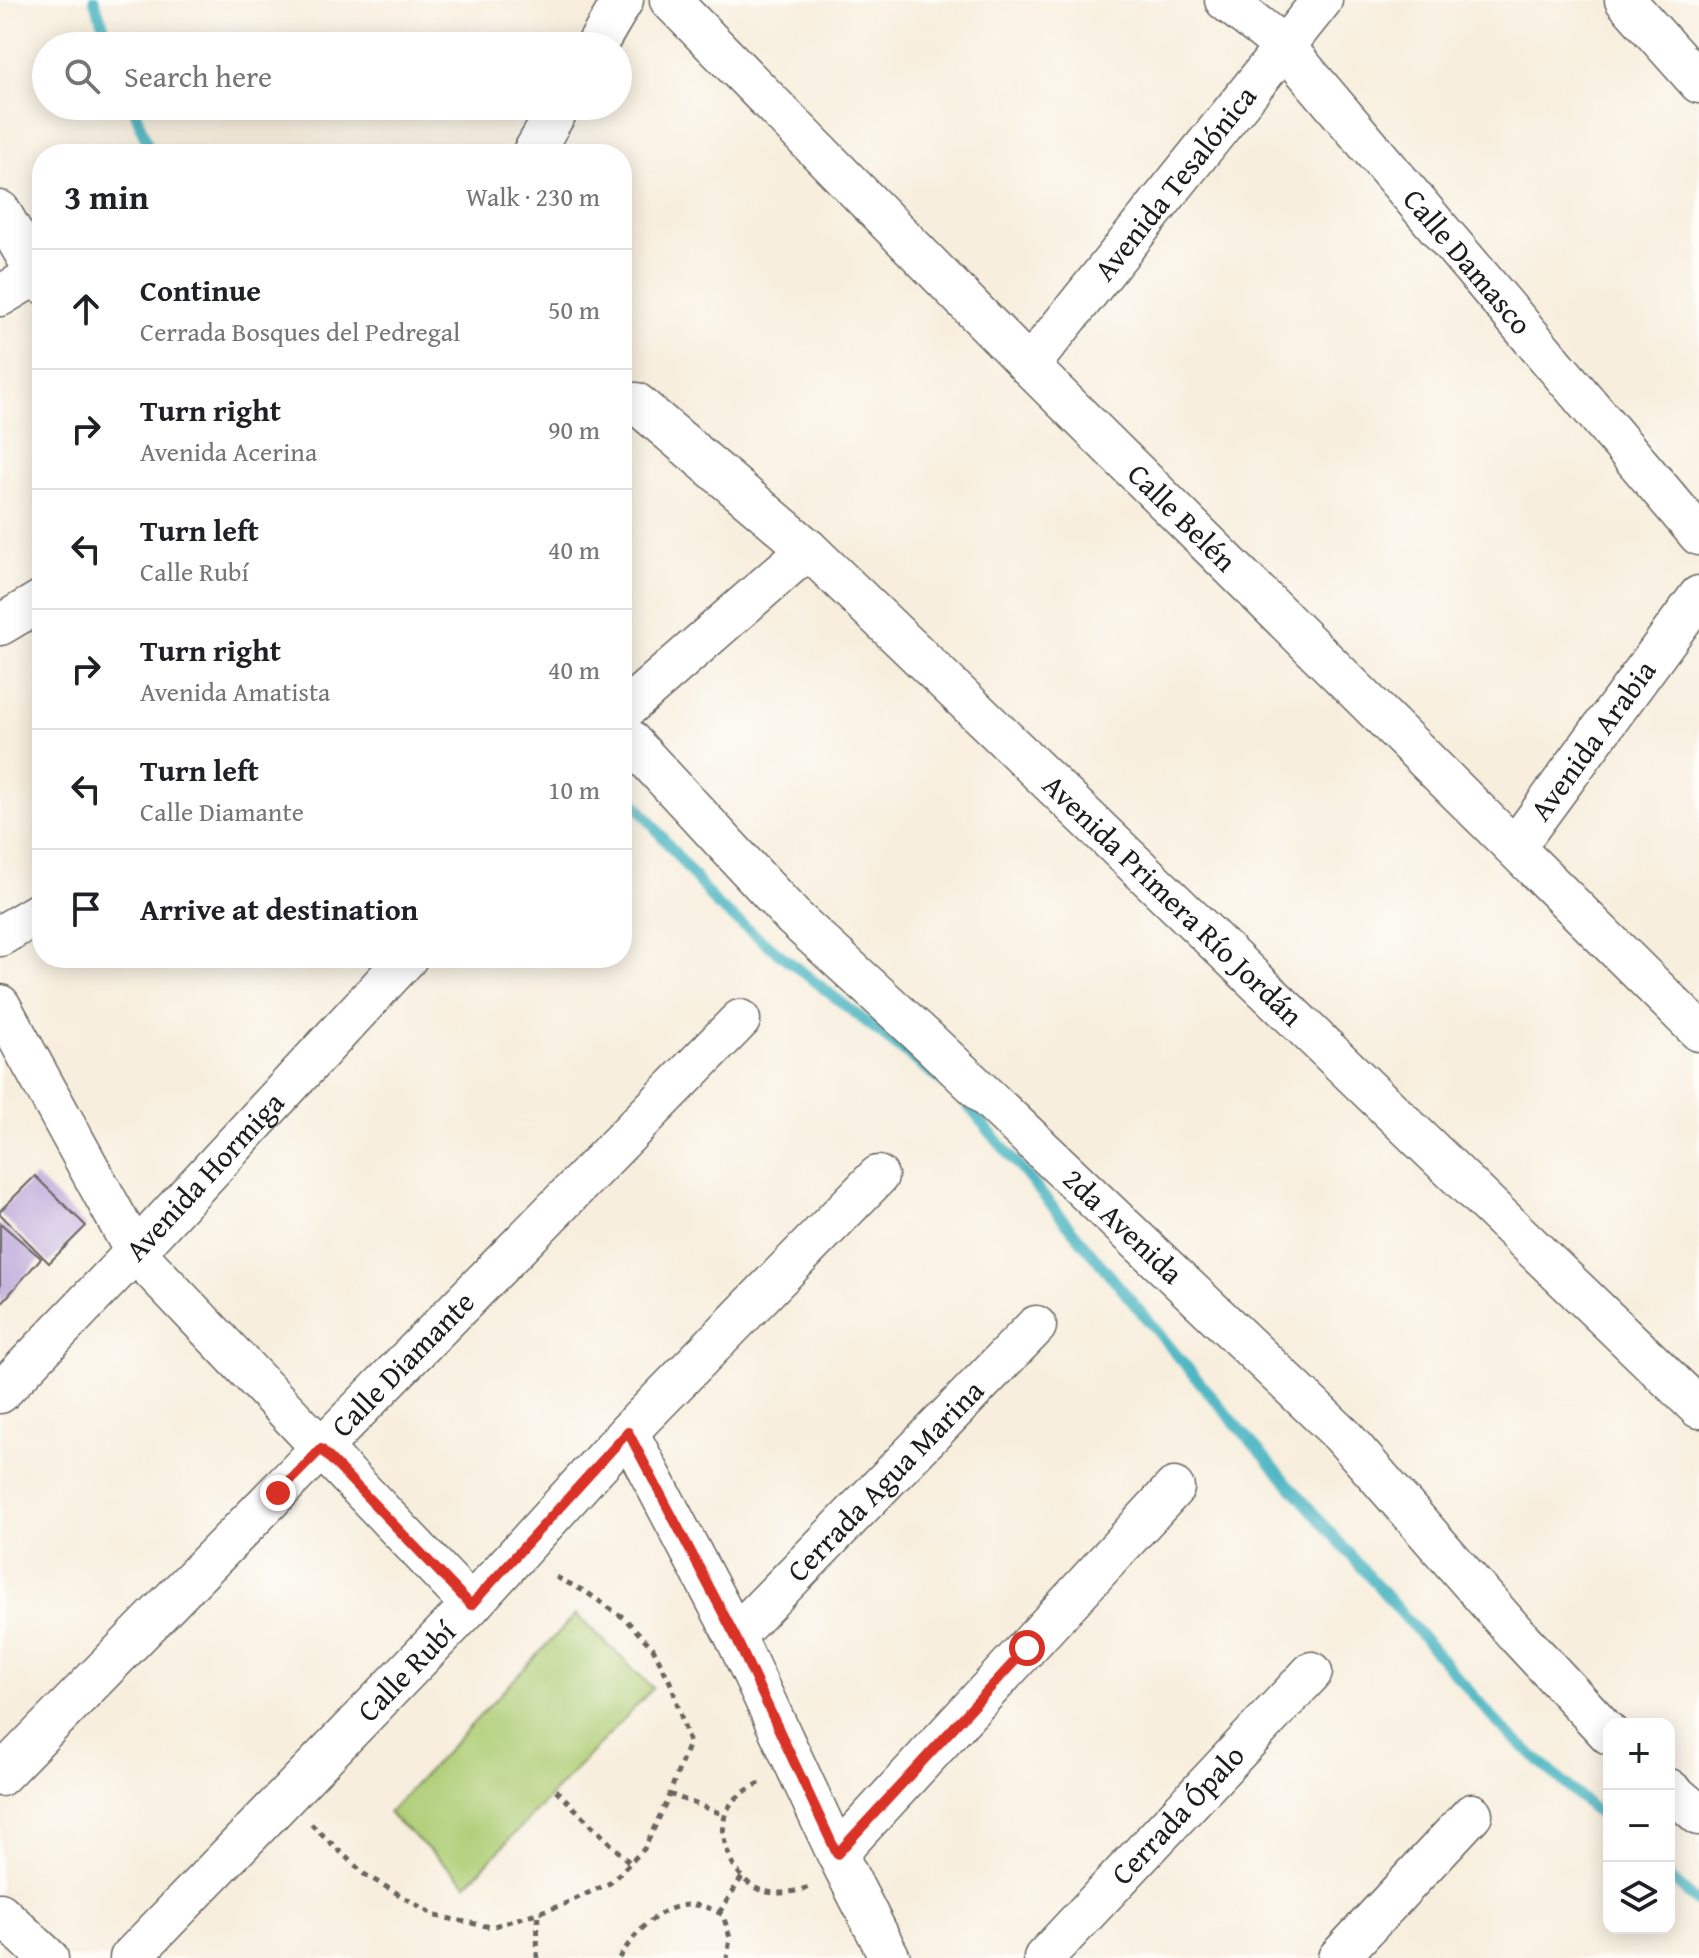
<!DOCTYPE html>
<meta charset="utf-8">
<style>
:root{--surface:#fff;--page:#f6f6f6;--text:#202124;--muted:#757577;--line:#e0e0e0}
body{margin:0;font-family:"Gentium Book Plus",serif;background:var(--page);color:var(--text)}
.controls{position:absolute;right:24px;bottom:24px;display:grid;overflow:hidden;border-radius:16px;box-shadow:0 4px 20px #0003}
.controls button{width:72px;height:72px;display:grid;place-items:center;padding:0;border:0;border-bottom:2px solid var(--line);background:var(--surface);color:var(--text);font:40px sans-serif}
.stop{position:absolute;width:24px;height:24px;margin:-18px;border:6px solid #d93025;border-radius:50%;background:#fff}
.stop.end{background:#d93025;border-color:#fff;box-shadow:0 2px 8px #0008}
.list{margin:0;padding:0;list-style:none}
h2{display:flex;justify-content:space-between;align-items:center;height:104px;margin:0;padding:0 32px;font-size:34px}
h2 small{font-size:26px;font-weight:400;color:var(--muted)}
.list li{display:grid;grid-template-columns:52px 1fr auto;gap:24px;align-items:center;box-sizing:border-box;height:120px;padding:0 32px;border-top:2px solid var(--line)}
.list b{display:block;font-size:30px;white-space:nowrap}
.list p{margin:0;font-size:26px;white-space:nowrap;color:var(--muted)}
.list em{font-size:26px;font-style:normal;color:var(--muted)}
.icon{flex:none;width:44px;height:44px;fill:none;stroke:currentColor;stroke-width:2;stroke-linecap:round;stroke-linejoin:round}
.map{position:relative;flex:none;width:1699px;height:1958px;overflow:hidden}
.search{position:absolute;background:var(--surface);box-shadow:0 4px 20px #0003;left:32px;top:32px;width:600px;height:88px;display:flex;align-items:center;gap:20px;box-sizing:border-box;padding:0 28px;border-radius:44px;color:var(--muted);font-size:30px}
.panel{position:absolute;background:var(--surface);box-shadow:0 4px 20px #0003;left:32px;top:144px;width:600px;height:824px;border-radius:32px}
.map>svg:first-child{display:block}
.green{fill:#aecd74;stroke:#657448;stroke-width:2}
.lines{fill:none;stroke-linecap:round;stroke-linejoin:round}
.stream{stroke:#46b4c1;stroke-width:11}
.building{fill:#bea9db}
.minor-casing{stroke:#696660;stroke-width:43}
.path{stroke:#696660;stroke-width:5;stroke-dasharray:6 6;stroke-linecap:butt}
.minor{stroke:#fff;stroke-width:40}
.route{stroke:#d93025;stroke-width:10}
.labels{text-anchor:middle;stroke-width:6;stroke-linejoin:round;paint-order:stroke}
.street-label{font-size:30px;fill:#1c1c1c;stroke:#fdfcf7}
</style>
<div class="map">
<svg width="1699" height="1958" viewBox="0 0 1699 1958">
<rect width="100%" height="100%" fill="#fdfcf7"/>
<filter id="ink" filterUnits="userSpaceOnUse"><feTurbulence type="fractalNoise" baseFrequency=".0125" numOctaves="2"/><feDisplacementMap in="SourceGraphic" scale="16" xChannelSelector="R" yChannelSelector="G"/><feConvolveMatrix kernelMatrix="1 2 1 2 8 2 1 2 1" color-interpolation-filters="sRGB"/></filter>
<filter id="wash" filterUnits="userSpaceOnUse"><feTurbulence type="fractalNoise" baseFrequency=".006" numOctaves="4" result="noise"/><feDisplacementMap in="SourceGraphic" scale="32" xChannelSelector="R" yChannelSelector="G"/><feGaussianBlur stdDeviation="1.8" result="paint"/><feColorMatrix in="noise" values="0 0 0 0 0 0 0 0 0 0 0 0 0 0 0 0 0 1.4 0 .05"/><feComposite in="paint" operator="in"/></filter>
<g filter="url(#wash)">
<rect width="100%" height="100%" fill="#f8eedd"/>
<!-- green -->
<path class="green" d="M576,1614l77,74 -186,196 -79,-71z"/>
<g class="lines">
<!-- stream -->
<g class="stream">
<path d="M94,0l17,46"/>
<path d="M133,106l18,48"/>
<path d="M622,787l95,118 241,189 255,304 289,330 107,95"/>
<path d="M1669,1877l30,27"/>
</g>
</g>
<g id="blocks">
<!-- building -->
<g class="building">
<path d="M35,1176l51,50 -37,37 -49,-49v-3z"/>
<path d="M0,1223l41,35 -41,47z"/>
</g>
</g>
</g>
<g filter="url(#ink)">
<use href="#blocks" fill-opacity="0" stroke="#696660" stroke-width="2"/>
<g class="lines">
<defs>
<g id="minor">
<path id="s1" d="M670,0l359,366 670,665"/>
<path id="s2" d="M1225,0l60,47 414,488"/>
<path d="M1625,0l74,83"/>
<path d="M596,46l27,-46"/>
<path d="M532,154l28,-48"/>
<path d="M0,211l42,72"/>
<path d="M0,296l37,-22"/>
<path id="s3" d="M1029,366l293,-366"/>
<path id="s4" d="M636,403l172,146 891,859"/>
<path d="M0,625l42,-25"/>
<path d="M622,712l186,-163"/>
<path id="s5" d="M622,732l171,185 131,120 418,398 174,199 93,100"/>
<path id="s6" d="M1515,847l184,-251"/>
<path d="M0,936l42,-25"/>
<path d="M0,1005l135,247 336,353"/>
<path id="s7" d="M0,1393l135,-141 272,-294"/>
<path d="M628,1432l107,204 102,218 53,104"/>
<path id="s8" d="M735,1636l301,-310"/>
<path id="s9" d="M0,1776l740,-756"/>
<path d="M1669,1789l30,26"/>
<path d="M837,1854l337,-366"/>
<path d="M0,1913l48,45"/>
<path id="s10" d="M130,1958l341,-353 157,-173 250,-256"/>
<path id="s11" d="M1044,1958l268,-286"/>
<path d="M1338,1958l134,-144"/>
</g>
</defs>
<!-- minor casing -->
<use href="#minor" class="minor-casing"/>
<!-- path -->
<g class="path">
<path d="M760,1783c-14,7 -31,17 -35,33 -7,26 10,64 35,74 17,6 33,2 50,-3"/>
<path d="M556,1790l74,73"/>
<path d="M669,1794l56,21"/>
<path d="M311,1824l53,50 72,42 55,11 69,-21 50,-23 34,-34 22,-46 23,-60 -17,-57 -19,-38 -29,-30 -38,-26 -34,-17"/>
<path d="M719,1913l23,-36"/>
<path d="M537,1958l1,-46"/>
<path d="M619,1958c24,-38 60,-70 104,-43l7,23 -3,20"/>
</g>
<!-- minor -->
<use href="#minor" class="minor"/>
</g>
</g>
<g class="lines" filter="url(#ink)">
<!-- route -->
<path class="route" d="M278,1493l43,-44 150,156 157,-173 107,204 102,218 190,-206"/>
</g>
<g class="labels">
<!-- street labels -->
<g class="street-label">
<text dy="10" stroke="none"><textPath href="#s3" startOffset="234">Avenida Tesalónica</textPath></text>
<text dy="10" stroke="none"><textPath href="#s2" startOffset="358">Calle Damasco</textPath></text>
<text dy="10" stroke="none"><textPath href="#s1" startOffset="728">Calle Belén</textPath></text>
<text dy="10" stroke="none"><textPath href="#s6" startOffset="132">Avenida Arabia</textPath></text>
<text dy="10" stroke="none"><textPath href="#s4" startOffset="732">Avenida Primera Río Jordán</textPath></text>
<text dy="10" stroke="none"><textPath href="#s7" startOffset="298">Avenida Hormiga</textPath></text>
<text dy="10" stroke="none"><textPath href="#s5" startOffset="704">2da Avenida</textPath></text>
<text dy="10" stroke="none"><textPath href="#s9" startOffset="576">Calle Diamante</textPath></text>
<text dy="10" stroke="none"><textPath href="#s8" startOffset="216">Cerrada Agua Marina</textPath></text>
<text dy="10" stroke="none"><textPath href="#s10" startOffset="398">Calle Rubí</textPath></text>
<text dy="10" stroke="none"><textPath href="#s11" startOffset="196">Cerrada Ópalo</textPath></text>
</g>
</g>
</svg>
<div class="controls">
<button>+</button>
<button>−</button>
<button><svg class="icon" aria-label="layers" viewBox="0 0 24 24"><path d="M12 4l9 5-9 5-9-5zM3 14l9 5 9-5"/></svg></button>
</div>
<div class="stop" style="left:1027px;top:1648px"></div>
<div class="stop end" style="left:278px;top:1493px"></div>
<div class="search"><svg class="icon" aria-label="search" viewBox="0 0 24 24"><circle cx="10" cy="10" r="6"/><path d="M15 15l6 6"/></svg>Search here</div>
<section class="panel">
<h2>3 min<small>Walk · 230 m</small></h2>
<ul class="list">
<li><svg class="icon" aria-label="ahead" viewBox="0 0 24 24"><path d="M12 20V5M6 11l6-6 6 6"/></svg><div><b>Continue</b><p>Cerrada Bosques del Pedregal</p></div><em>50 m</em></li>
<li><svg class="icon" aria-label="right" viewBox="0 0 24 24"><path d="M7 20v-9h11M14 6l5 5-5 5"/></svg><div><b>Turn right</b><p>Avenida Acerina</p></div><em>90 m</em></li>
<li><svg class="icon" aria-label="left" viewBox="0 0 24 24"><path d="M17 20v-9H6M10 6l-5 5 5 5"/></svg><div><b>Turn left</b><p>Calle Rubí</p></div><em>40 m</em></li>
<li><svg class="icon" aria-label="right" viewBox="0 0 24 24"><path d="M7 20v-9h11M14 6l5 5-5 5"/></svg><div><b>Turn right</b><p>Avenida Amatista</p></div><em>40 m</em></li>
<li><svg class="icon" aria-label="left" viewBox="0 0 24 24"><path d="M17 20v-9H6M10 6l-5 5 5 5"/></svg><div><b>Turn left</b><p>Calle Diamante</p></div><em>10 m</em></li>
<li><svg class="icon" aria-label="arrive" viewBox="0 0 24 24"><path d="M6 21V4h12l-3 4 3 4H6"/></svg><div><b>Arrive at destination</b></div></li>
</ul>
</section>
</div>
